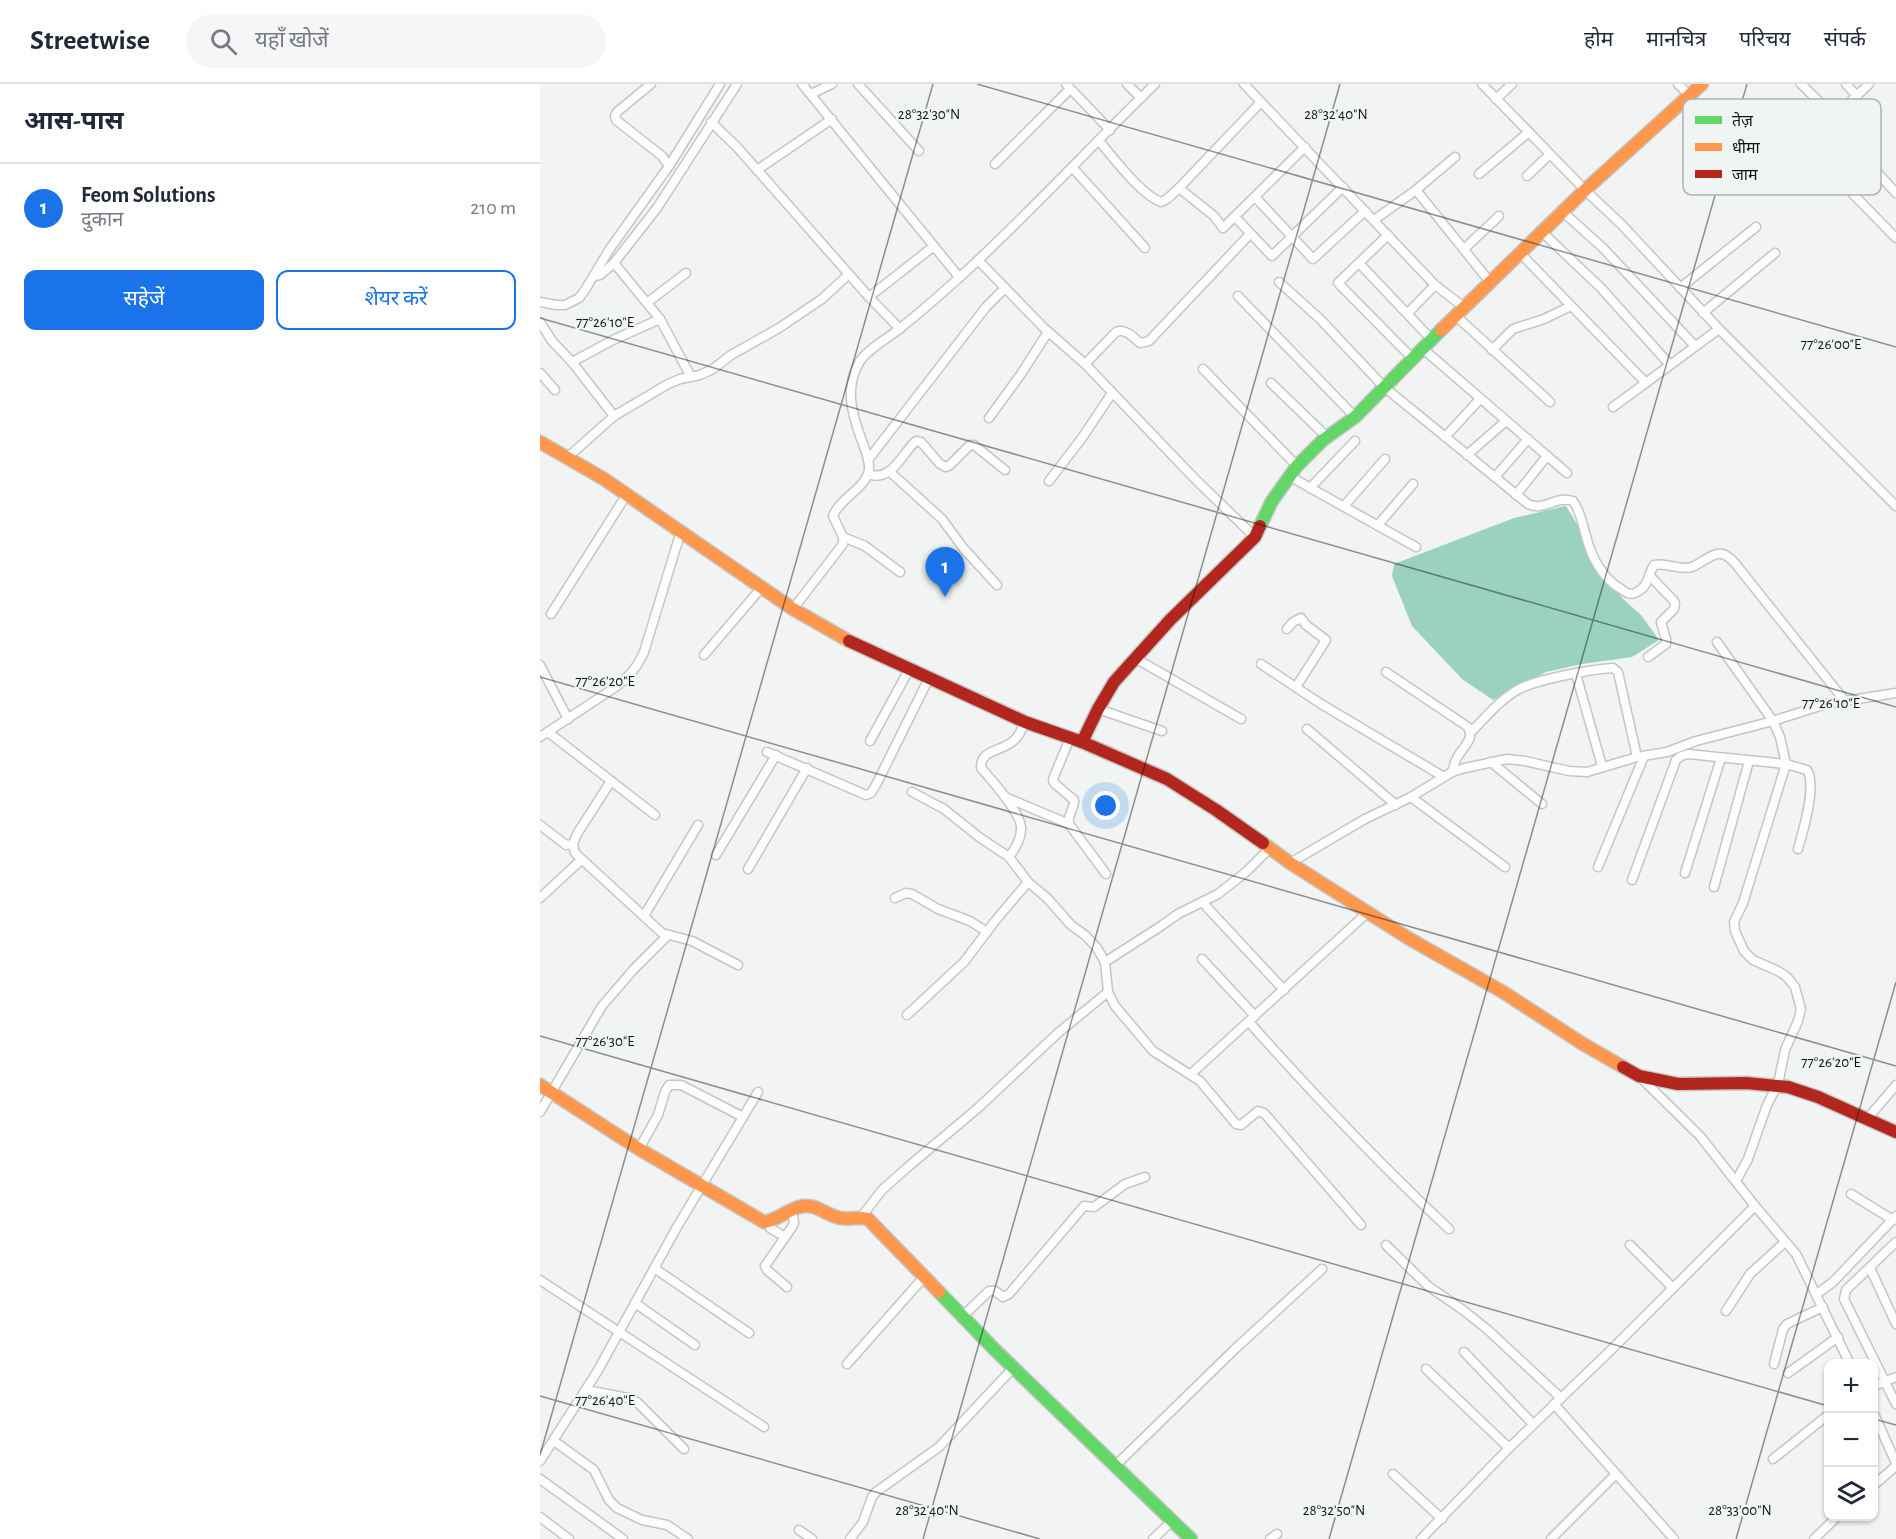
<!DOCTYPE html>
<html lang="hi">
<meta charset="utf-8">
<style>
:root{--surface:#fff;--page:#f6f6f7;--text:#1f2937;--muted:#747a83;--line:#e0e1e3;--accent:#1a73e8}
body{margin:0;font-family:"Alegreya Sans","Noto Sans Devanagari",sans-serif;background:var(--page);color:var(--text)}
.controls{position:absolute;right:18px;bottom:18px;display:grid;overflow:hidden;border-radius:12px;box-shadow:0 2px 4px #0004}
.controls button{width:54px;height:54px;display:grid;place-items:center;padding:0;border:0;border-bottom:2px solid var(--line);background:var(--surface);color:var(--text);font:30px sans-serif}
.you{position:absolute;left:566px;top:722px;width:21px;height:21px;margin:-15px;border:4px solid #fff;border-radius:50%;background:#1a73e8;box-shadow:0 0 0 9px #1a73e833}
.badge{display:grid;place-items:center;width:39px;height:39px;border-radius:50%;background:var(--accent);color:#fff;font-size:20px;font-weight:700}
.pin{position:absolute;translate:-50% -50px;filter:drop-shadow(0 2px 3px #0008)}
.pin::after{content:'';position:absolute;top:32px;width:21px;height:18px;background:inherit;clip-path:polygon(0 0,100% 0,50% 100%)}
.list{margin:0;padding:0;list-style:none}
h2{display:flex;justify-content:space-between;align-items:center;height:78px;margin:0;padding:0 24px;font-size:26px}
h2 small{font-size:20px;font-weight:400;color:var(--muted)}
.list li{display:grid;grid-template-columns:39px 1fr auto;gap:18px;align-items:center;box-sizing:border-box;height:90px;padding:0 24px;border-top:2px solid var(--line)}
.list b{display:block;font-size:22px;white-space:nowrap}
.list p{margin:0;font-size:20px;white-space:nowrap;color:var(--muted)}
.list em{font-size:20px;font-style:normal;color:var(--muted)}
.actions{display:flex;gap:12px;padding:18px 24px}
.actions a{flex:1;padding:14px 0;border:2px solid var(--accent);border-radius:12px;text-align:center;font-size:21px;color:var(--accent)}
.actions .main{background:var(--accent);color:#fff}
.icon{flex:none;width:33px;height:33px;fill:none;stroke:currentColor;stroke-width:2;stroke-linecap:round;stroke-linejoin:round}
.map{position:relative;flex:none;width:1356px;height:1455px;overflow:hidden}
header{display:flex;align-items:center;gap:36px;box-sizing:border-box;height:84px;padding:0 30px;background:var(--surface);border-bottom:2px solid var(--line)}
header strong{font-size:28px}
nav{display:flex;gap:33px;margin-inline-start:auto;font-size:21px}
.search{width:420px;height:54px;background:var(--page);display:flex;align-items:center;gap:15px;box-sizing:border-box;padding:0 21px;border-radius:33px;color:var(--muted);font-size:22px}
main{display:flex}
aside{flex:1;background:var(--surface)}
.map>svg:first-child{display:block}
.water{fill:#9ad2be}
.lines{fill:none;stroke-linecap:round;stroke-linejoin:round}
.street-casing{stroke:#c4c6c5;stroke-width:11}
.fast-casing{stroke:#c4c6c5;stroke-width:15}
.slow-casing{stroke:#c4c6c5;stroke-width:15}
.jam-casing{stroke:#c4c6c5;stroke-width:15}
.street{stroke:#fdfdfd;stroke-width:8}
.fast{stroke:#63d668;stroke-width:12}
.slow{stroke:#ff974d;stroke-width:12}
.jam{stroke:#b3261e;stroke-width:12}
.ticks{fill:none;stroke:#111312;stroke-width:1.5;stroke-opacity:0.45}
.key{fill:#f0f5f3;stroke:#adb1b0;stroke-width:1.5}
.key-label{font-size:16px;fill:#111312}
.ticks-label{font-size:15px;text-anchor:middle;fill:#111312;stroke:#f0f5f3;stroke-width:4.5;stroke-linejoin:round;paint-order:stroke}
</style>
<header>
<strong>Streetwise</strong>
<div class="search"><svg class="icon" aria-label="search" viewBox="0 0 24 24"><circle cx="10" cy="10" r="6"/><path d="M15 15l6 6"/></svg>यहाँ खोजें</div>
<nav><a>होम</a><a>मानचित्र</a><a>परिचय</a><a>संपर्क</a></nav>
</header>
<main>
<aside>
<h2>आस-पास<small></small></h2>
<ul class="list">
<li><span class="badge">1</span><div><b>Feom Solutions</b><p>दुकान</p></div><em>210 m</em></li>
</ul>
<div class="actions"><a class="main">सहेजें</a><a>शेयर करें</a></div>
</aside>
<div class="map">
<svg width="1356" height="1455" viewBox="0 0 1356 1455">
<rect width="100%" height="100%" fill="#f1f4f3"/>
<!-- water -->
<path class="water" d="M1026,422l56,92 19,17 18,25 -27,17 -50,7 -36,8 -53,28 -31,-21 -50,-53 -20,-50 2,-12 120,-46z"/>
<g class="lines">
<defs>
<g id="street">
<path d="M111,0l-34,28 -2,4 1,4 46,36 7,10"/>
<path d="M262,0l157,193"/>
<path d="M318,0l61,67"/>
<path d="M526,0l44,46"/>
<path d="M587,0l14,14"/>
<path d="M704,0l191,201 30,23"/>
<path d="M942,0l103,106 37,35 97,104 177,177"/>
<path d="M1138,0l11,11"/>
<path d="M1261,0l34,33"/>
<path d="M1306,0l11,12"/>
<path d="M1329,0c-14,14 -50,44 -57,62l34,41 50,51"/>
<path d="M271,10l21,-10"/>
<path d="M956,15l16,-15"/>
<path d="M171,38l26,25 132,150 31,32"/>
<path d="M1291,38l65,71"/>
<path d="M559,57c15,17 42,54 62,61l6,-3 12,-11 82,-86"/>
<path d="M455,80l75,-75"/>
<path d="M532,83l73,81"/>
<path d="M217,86l75,-51"/>
<path d="M939,90l50,-42"/>
<path d="M987,92l23,-22"/>
<path d="M639,104l35,28 9,12 82,-81"/>
<path d="M876,106l74,92"/>
<path d="M715,113l58,62 52,-48"/>
<path d="M1023,128l40,36 92,98"/>
<path d="M695,133l37,39 71,-69"/>
<path d="M834,136l42,-30 39,-33"/>
<path d="M1002,148l59,56 69,77"/>
<path d="M848,151l-50,48 74,75"/>
<path d="M924,165l35,-33"/>
<path d="M980,169l126,130"/>
<path d="M438,176l66,68 41,36 112,117 58,56"/>
<path d="M74,179l46,56 31,58"/>
<path d="M819,179l72,76"/>
<path d="M54,192l6,-1 14,-12 43,-55 80,-124"/>
<path d="M739,198l41,37 64,68 144,117c16,8 28,-9 45,-3 8,11 9,22 13,35 5,20 16,42 35,53 5,4 10,7 16,3 12,-6 11,-18 17,-27 13,-3 25,6 38,2 9,-3 20,-15 30,-13 5,1 9,5 12,8l110,138"/>
<path d="M1140,204l76,-61"/>
<path d="M698,212l117,121"/>
<path d="M329,213l65,-51"/>
<path d="M0,218l16,3h9l14,-7 6,-8 24,-40 60,-84 51,-82"/>
<path d="M108,218l38,-29"/>
<path d="M868,229l27,-28"/>
<path d="M1163,229l72,-60"/>
<path d="M916,232l94,86"/>
<path d="M0,238l12,19 20,21 42,54"/>
<path d="M882,264l145,125"/>
<path d="M952,266l21,-21 31,-10 27,-13"/>
<path d="M32,278l41,-22 47,-21"/>
<path d="M545,280l31,-32c9,-4 17,5 24,11l9,-2 101,-107"/>
<path d="M663,285l94,97"/>
<path d="M0,289l15,17"/>
<path d="M731,299l56,54"/>
<path d="M1073,323l106,-78"/>
<path d="M449,334l32,-44 27,-42"/>
<path d="M905,353l35,-38"/>
<path d="M927,371l39,-34"/>
<path d="M28,373l46,-41 54,-32 12,-5 20,-4 13,-6 18,-14 48,-27 43,-29 27,-25"/>
<path d="M328,376l118,-153 19,-19"/>
<path d="M349,387l53,48 22,30 33,36"/>
<path d="M328,390c24,9 34,-21 48,-33l5,1 19,22 6,3 4,-2 20,-20h4l31,25"/>
<path d="M749,392l127,71"/>
<path d="M955,393l33,-38"/>
<path d="M509,397l33,-43 30,-45"/>
<path d="M770,404l45,-47"/>
<path d="M976,411l31,-39"/>
<path d="M804,422l41,-47"/>
<path d="M838,441l35,-41"/>
<path d="M303,453l22,9 35,26"/>
<path d="M253,525l50,-65v-7l-10,-21c6,-17 33,-28 36,-46 1,-9 -3,-18 -6,-26 -10,-27 -20,-56 -3,-83 9,-13 27,-22 39,-32 21,-16 42,-35 62,-53 67,-61 129,-129 194,-192"/>
<path d="M11,530l76,-120"/>
<path d="M747,545l6,-7 8,-4 5,7 20,15 -30,47"/>
<path d="M1177,558l56,79 7,16 6,27 -43,139 -9,19 1,9 9,20 9,9 25,11 9,6 8,10 6,22 -3,12 -13,29 -7,34 -11,21 -19,54 -12,22"/>
<path d="M164,571l58,-68"/>
<path d="M1108,573l18,-13v-5l-5,-17 13,-13 1,-5 -1,-3 -24,-25"/>
<path d="M595,574l106,61"/>
<path d="M721,580l60,40 123,73"/>
<path d="M0,581l28,54"/>
<path d="M846,588l82,55c7,13 -5,19 -11,31 -3,4 -3,10 -5,14"/>
<path d="M1036,590l26,92"/>
<path d="M558,625l64,22"/>
<path d="M767,645l89,76"/>
<path d="M8,648l107,83"/>
<path d="M931,648c15,-15 30,-34 50,-44 19,-9 71,-19 92,-20l5,4 19,85"/>
<path d="M0,653l77,-51c13,-10 20,-19 27,-34l37,-121"/>
<path d="M530,654l-17,41 1,4 20,17c1,8 -7,15 -5,24l37,50"/>
<path d="M330,657l40,-73"/>
<path d="M227,668l99,43 5,-2 6,-10 52,-105"/>
<path d="M951,678l51,42"/>
<path d="M71,697l-34,53 -4,10 2,9 87,80 30,8 46,24"/>
<path d="M372,708l32,17 35,28 30,20 19,25 19,16 24,27 15,11 11,12 8,14 3,30 7,14 38,45 47,30 36,43 5,1 17,-14 6,2 97,112"/>
<path d="M465,713l64,27"/>
<path d="M871,713l94,70"/>
<path d="M0,741l26,20 7,-1"/>
<path d="M176,771l60,-100"/>
<path d="M469,773c6,-8 13,-19 12,-30 -1,-15 -30,-48 -40,-59 -1,-18 20,-17 31,-26 7,-5 10,-13 13,-20"/>
<path d="M750,779l75,-44 46,-22 41,-25 13,-4 42,-9 18,2 44,10 18,1 50,-15 30,-5 29,-11 77,-20 53,-17 70,-11"/>
<path d="M1058,783l46,-111"/>
<path d="M208,785l59,-101"/>
<path d="M1145,789l36,-115"/>
<path d="M1092,796l44,-120 5,-4 7,-2 98,10 21,6c10,16 -4,61 -9,79"/>
<path d="M1174,803l35,-126"/>
<path d="M0,814l41,-38"/>
<path d="M355,814l11,-5 6,1 26,15 32,12 17,11"/>
<path d="M662,818l82,88"/>
<path d="M104,832l54,-91"/>
<path d="M662,875l53,57"/>
<path d="M565,878l53,-34 20,-14 40,-20 28,-22 24,-24"/>
<path d="M367,931l57,-53 31,-41 33,-39"/>
<path d="M709,938c64,72 130,141 200,207"/>
<path d="M651,990l176,-161"/>
<path d="M1099,992l61,60 55,70 41,48 54,110"/>
<path d="M0,1028l62,-106 32,-37 34,-34"/>
<path d="M1327,1035l29,-34"/>
<path d="M99,1065l19,-34 7,-23 4,-7h12l8,4 54,28"/>
<path d="M1311,1110l42,26"/>
<path d="M322,1132l20,-26 27,-24 69,-58 80,-75 50,-41"/>
<path d="M231,1138l-1,6 15,9"/>
<path d="M1356,1158l-50,48 -2,9 52,105"/>
<path d="M846,1161l42,41 35,24 25,20 73,68"/>
<path d="M1090,1161l43,43"/>
<path d="M114,1184l95,65"/>
<path d="M1330,1184l26,56"/>
<path d="M0,1196l224,147"/>
<path d="M247,1203l-20,-17 -2,-4 27,-39 2,-4 -2,-14"/>
<path d="M1277,1210l16,-12 63,-66"/>
<path d="M95,1219l60,42"/>
<path d="M1186,1227l24,-37 35,-32"/>
<path d="M423,1232l26,-25h6l8,6 6,-3 75,-88 10,1 31,-23 20,-7"/>
<path d="M924,1268l69,72"/>
<path d="M307,1280l77,-87"/>
<path d="M1234,1280l9,-35 4,-5 36,-17"/>
<path d="M886,1285l83,79"/>
<path d="M1248,1289l50,-36"/>
<path d="M1334,1302l22,-9"/>
<path d="M46,1306l42,8 9,4 47,47"/>
<path d="M1014,1320l120,135"/>
<path d="M1334,1330l22,49"/>
<path d="M14,1357l40,29 15,30 8,8 25,12 25,5 21,14"/>
<path d="M1233,1375l55,-44"/>
<path d="M0,1377l57,-89 80,-145 81,-135"/>
<path d="M576,1381l119,-116 87,-80"/>
<path d="M853,1390l49,45"/>
<path d="M0,1395l83,60"/>
<path d="M1334,1401l22,-19"/>
<path d="M0,1433l29,22"/>
<path d="M259,1446l13,9"/>
<path d="M310,1455l13,-17 9,-25 4,-5 63,-45 75,-80"/>
<path d="M613,1455l19,-18"/>
<path d="M730,1455l7,-5"/>
<path d="M881,1455l88,-91 103,-99 143,-143"/>
<path d="M1011,1455l65,-65"/>
<path d="M1274,1455l24,-23"/>
</g>
<g id="fast">
<path d="M720,442l12,-25 25,-35 26,-26 32,-23 86,-87"/>
<path d="M399,1208l56,58 196,189"/>
</g>
<g id="slow">
<path d="M901,246l144,-140 117,-106"/>
<path d="M0,358l64,37 189,130 56,32"/>
<path d="M723,759l27,20 118,75 95,54 80,52 40,23"/>
<path d="M0,1001l99,64 125,73c13,-2 22,-11 35,-15 16,-5 26,8 41,11 9,2 18,-2 28,1l71,73"/>
</g>
<g id="jam">
<path d="M309,557l176,81 57,20 85,37 49,31 47,33"/>
<path d="M542,658l16,-33 16,-27 56,-62 85,-83 5,-11"/>
<path d="M1083,983l16,9 39,8 68,-1 42,4 30,10 78,35"/>
</g>
</defs>
<!-- street casing -->
<use href="#street" class="street-casing"/>
<!-- fast casing -->
<use href="#fast" class="fast-casing"/>
<!-- slow casing -->
<use href="#slow" class="slow-casing"/>
<!-- jam casing -->
<use href="#jam" class="jam-casing"/>
<!-- street -->
<use href="#street" class="street"/>
<!-- fast -->
<use href="#fast" class="fast"/>
<!-- slow -->
<use href="#slow" class="slow"/>
<!-- jam -->
<use href="#jam" class="jam"/>
</g>
<!-- ticks -->
<path class="ticks" d="M437,0l919,263M0,234l1356,389M0,593l1356,389M0,952l1288,370M0,1312l500,143M1334,1335l22,6M0,1371l393,-1371M383,1455l417,-1455M789,1455l418,-1455M1196,1455l160,-557"/>
<!-- legend -->
<rect x="1143" y="15" width="198" height="96" rx="9" class="key"/>
<rect x="1155" y="32" width="27" height="8" fill="#63d668"/>
<rect x="1155" y="59" width="27" height="8" fill="#ff974d"/>
<rect x="1155" y="86" width="27" height="8" fill="#b3261e"/>
<g class="key-label">
<text x="1192" y="42">तेज़</text>
<text x="1192" y="69">धीमा</text>
<text x="1192" y="96">जाम</text>
</g>
<g class="ticks-label">
<text x="389" y="35">28°32'30"N</text>
<text x="796" y="35">28°32'40"N</text>
<text x="65" y="243">77°26'10"E</text>
<text x="1291" y="265">77°26'00"E</text>
<text x="65" y="602">77°26'20"E</text>
<text x="1291" y="624">77°26'10"E</text>
<text x="65" y="962">77°26'30"E</text>
<text x="1291" y="983">77°26'20"E</text>
<text x="65" y="1321">77°26'40"E</text>
<text x="387" y="1431">28°32'40"N</text>
<text x="794" y="1431">28°32'50"N</text>
<text x="1200" y="1431">28°33'00"N</text>
</g>
</svg>
<div class="controls">
<button>+</button>
<button>−</button>
<button><svg class="icon" aria-label="layers" viewBox="0 0 24 24"><path d="M12 4l9 5-9 5-9-5zM3 14l9 5 9-5"/></svg></button>
</div>
<div class="you"></div>
<div class="pin badge" style="left:405px;top:513px">1</div>
</div>
</main>
